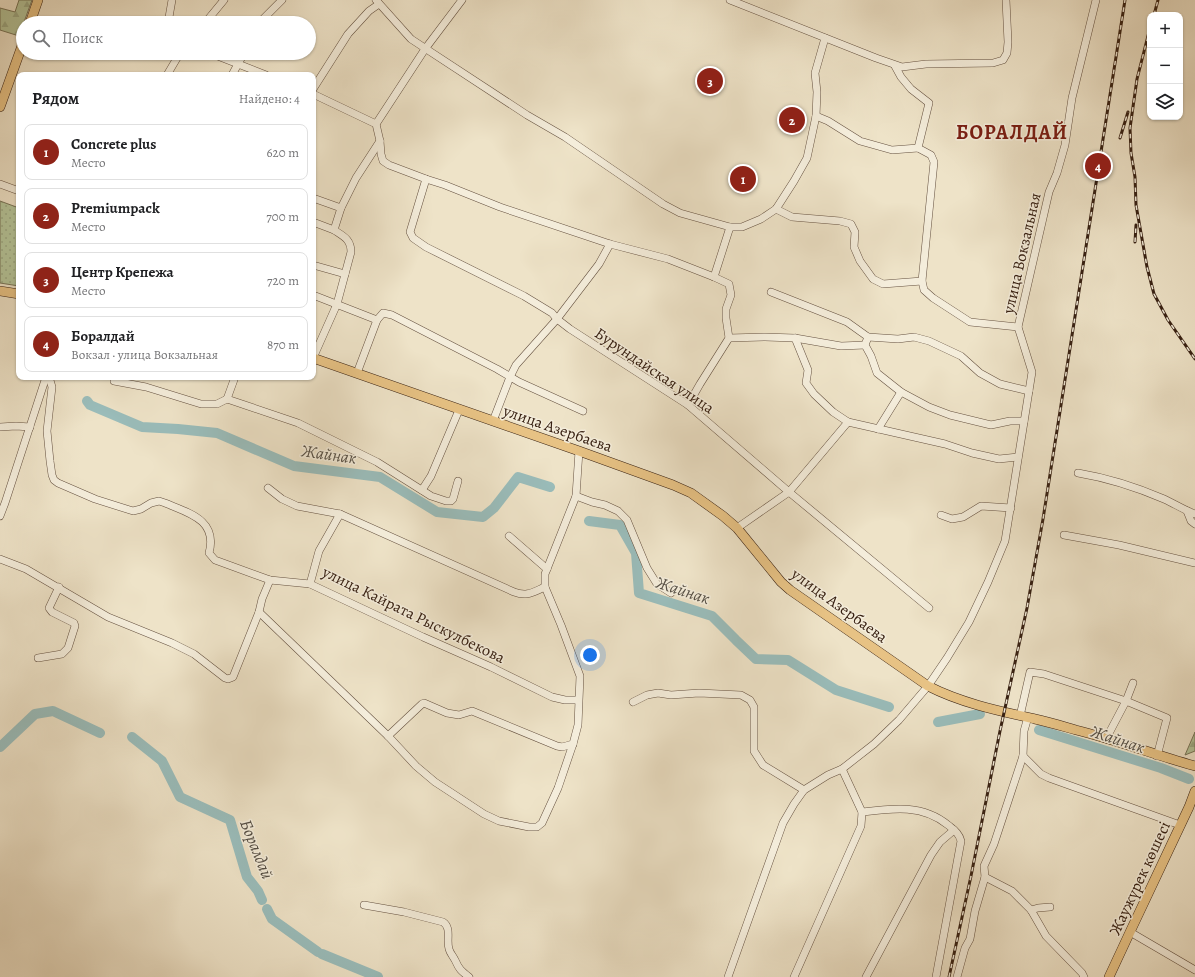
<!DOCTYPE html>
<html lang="ru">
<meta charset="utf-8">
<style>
:root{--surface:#fff;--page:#f2f2f2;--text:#202124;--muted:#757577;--line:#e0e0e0;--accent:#8f2418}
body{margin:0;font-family:Alegreya,serif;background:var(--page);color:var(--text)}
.controls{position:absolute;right:12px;top:12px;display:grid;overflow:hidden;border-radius:8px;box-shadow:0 1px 3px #0004}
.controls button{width:36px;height:36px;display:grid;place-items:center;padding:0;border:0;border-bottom:1px solid var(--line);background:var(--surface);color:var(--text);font:20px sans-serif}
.you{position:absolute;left:590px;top:655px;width:14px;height:14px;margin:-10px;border:3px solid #fff;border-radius:50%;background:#1a73e8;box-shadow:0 0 0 6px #1a73e833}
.badge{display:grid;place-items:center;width:26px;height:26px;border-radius:50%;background:var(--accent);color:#fff;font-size:13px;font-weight:700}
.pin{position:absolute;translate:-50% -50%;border:2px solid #fff;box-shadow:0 1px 4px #0006}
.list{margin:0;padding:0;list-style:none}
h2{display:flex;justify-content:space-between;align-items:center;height:52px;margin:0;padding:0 16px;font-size:17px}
h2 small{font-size:13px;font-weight:400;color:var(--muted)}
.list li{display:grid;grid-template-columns:26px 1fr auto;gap:12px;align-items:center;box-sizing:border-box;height:56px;margin:0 8px 8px;padding:0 8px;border:1px solid var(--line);border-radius:8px}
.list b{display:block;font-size:15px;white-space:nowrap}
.list p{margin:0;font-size:13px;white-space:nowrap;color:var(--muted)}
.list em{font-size:13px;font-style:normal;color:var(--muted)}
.icon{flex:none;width:22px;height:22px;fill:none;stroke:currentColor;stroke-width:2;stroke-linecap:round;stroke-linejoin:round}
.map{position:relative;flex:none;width:1195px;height:977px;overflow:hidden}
.search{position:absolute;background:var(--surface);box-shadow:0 1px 3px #0004;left:16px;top:16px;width:300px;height:44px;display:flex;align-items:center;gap:10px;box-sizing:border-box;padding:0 14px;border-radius:22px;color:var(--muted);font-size:15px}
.panel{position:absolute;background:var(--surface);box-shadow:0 1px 3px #0004;left:16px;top:72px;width:300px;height:308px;border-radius:8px}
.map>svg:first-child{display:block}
.forest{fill:url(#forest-firs);stroke:#767256}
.park{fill:url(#park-dots);stroke:#767256}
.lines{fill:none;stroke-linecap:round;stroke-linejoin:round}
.river{stroke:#9abdbb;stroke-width:10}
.minor-casing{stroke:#655140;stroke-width:8}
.major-casing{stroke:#372012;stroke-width:10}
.minor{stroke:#f4eddb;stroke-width:7}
.major{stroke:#e7c284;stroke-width:9}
.rail-casing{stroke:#372012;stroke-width:3}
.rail{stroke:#f4eddb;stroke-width:1.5;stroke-dasharray:4.5;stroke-linecap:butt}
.labels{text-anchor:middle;stroke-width:3;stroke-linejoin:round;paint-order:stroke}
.street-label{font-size:16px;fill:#372012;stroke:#f4eddb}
.water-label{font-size:17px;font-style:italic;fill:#554f45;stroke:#f4eddb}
.district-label{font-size:20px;font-weight:bold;letter-spacing:1px;fill:#7a1f14;stroke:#f4eddb}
</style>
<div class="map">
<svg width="1195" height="977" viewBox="0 0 1195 977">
<defs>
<pattern id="forest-firs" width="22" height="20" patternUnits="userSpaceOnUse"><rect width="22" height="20" fill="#b4c499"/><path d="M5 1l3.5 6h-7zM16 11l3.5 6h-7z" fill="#9ba883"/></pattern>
<pattern id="park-dots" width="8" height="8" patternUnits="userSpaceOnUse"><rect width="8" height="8" fill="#b4c499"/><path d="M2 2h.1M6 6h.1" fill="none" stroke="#9ba883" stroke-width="1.8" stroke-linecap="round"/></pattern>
</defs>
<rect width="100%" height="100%" fill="#eee3c8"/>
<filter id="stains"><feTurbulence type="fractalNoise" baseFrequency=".005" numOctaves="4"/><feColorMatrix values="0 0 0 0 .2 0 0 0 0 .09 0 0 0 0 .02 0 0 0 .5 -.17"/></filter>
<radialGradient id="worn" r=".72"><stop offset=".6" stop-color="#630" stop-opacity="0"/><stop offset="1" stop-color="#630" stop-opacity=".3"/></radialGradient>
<!-- forest -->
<g class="forest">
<path d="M19,0h13l-13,36 -19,-6v-22l15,4z"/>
<path d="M1195,732v19l-10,4z"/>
</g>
<!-- park -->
<path class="park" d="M0,201l19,7v78l-19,-3z"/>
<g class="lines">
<!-- river -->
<g class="river">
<path d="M87,401l3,4 52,22 36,2 39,4 77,33 86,11 57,35 46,5 11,-9 24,-31 32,10"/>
<path d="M589,521l31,4 16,28 3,40 73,23 24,24 20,19 32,1 48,30 53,17"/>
<path d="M938,722l42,-8"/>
<path d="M1039,730l122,38 28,11"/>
<path d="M132,737l30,24 18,36 50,23 17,57 11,14 4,9"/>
<path d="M0,747l35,-33 18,-3 47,22"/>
<path d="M267,909l5,10 46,33"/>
<path d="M322,954l56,23"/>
</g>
<defs>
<g id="minor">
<path d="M376,0l35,39 116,76 38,22 98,67 17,9 50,14h12l19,-8 15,-10 18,-28 13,-23 9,-42 1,-24 -2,-19 10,-35"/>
<path d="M730,0l146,58 26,9 24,-3 67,-1 10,-3 4,-7 1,-11 -2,-42"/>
<path d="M168,23l4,-23"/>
<path d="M205,23l19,-23"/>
<path d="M259,23l23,-23"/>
<path d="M210,53l56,22"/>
<path d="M895,66l6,11 10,12 18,14 -11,45 13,7 3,7 -12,119 2,9 9,8 37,24 48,5"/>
<path d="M167,75l13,-22"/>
<path d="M232,75l12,-22"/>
<path d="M313,89l35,-55 21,-23 10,-7"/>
<path d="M313,94l63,30 4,17 1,13 2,7 6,4 37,14 19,6 55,22 110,37 58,15 46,18 15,7 2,11 -5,14v9l3,20 -29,46 -12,21"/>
<path d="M816,116l12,5 32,20 32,9 26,-2"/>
<path d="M376,124l49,-75 37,-49"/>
<path d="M426,179l-16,53 3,6 13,9 98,49 28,17 5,6 13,10 118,76 101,87 140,116"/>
<path d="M0,184l19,7"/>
<path d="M313,198l28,10"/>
<path d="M776,209l16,8 48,4 11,3 4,8 -1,15 6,14 13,18 10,5 39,-3"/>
<path d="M313,222l21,8"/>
<path d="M313,265l32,9"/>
<path d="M714,277l16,-50"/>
<path d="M771,292l76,30 21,15"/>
<path d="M313,295l64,25"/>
<path d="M729,338l36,-1 30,1 46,8 24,-1"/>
<path d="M795,338l13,32 -2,13 8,11 19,18 15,10 97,22 27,9 27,6 19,-2"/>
<path d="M313,358l24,-54 14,-52c0,-13 -8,-16 -17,-22l7,-22 15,-30 24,-37"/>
<path d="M357,373l20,-53 6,-7 9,2 105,54 22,13 64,29"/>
<path d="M49,377l3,10 -5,44 3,30 2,14 2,5 4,3 37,16 38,12 8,-2 10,-6 8,-2 6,2c24,10 53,17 44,50l6,7 55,20 40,4 113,53 68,30 61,30 13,3h13"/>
<path d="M114,381l32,6 55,17h16l10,-5 71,24 79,39 54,34 15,5h5l2,-2 5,-18"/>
<path d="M227,399l8,-22"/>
<path d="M493,421l17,-44 6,-12 41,-46 42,-55 11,-20"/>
<path d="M1024,421h-14l-19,4 -41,-10 -21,-8 -28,-15 -24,-19 -6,-17 -6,-11 3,-8 30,2 16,-2 15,4 32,15 19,17 20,11 29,7"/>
<path d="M0,427l16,-1 14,1"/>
<path d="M878,429l23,-37"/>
<path d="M1078,473c30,5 58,14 86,26 11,5 20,11 31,15"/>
<path d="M268,488l14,11 15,7 43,8 174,78c13,5 19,0 31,-5"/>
<path d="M422,490l9,-14 28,-66"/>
<path d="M576,496l16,6 13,3 13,6 9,9 20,48 10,16 14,9"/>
<path d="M1187,511l4,10 4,3"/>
<path d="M941,515l11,4 11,-2 18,-11 30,2"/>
<path d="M0,516l5,-13 41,-126"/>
<path d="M737,528l52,-36 59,-70"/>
<path d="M1064,535l55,10 76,18"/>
<path d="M509,536l38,33"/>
<path d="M0,559l26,10 82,48 64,26 22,11 31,24 3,1 5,-2 26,-65"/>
<path d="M270,580l-8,19 -3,13 129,124 28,30 19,16 49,32 15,7 30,6h8l5,-4 16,-35 15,-44 5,-19 2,-49 -19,-51 -16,-38v-13l31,-78 3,-45"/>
<path d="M310,584l9,-33 21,-37"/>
<path d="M38,658l24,-4 6,-6 7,-22 -1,-3 -22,-11 -3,-4 10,-21"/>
<path d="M633,702l14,-7 11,-2 13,2 28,-2 42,2 9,5 4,7v44l9,14 41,25"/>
<path d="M1020,716l10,-44 14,2 82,27 41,17 -10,38"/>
<path d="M388,736l34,-32 2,-1 23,10 12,2 13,-4 85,35 5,1 11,-3"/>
<path d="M1106,739l20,-38 7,-18"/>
<path d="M1023,756l18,18 8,4 131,47"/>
<path d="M862,812c31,-4 61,-8 86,13 6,5 11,8 13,16l-25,136"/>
<path d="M985,877l27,14 19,19 15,26 36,37 2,4"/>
<path d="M364,905l40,7 39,10c9,6 3,18 6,27 1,4 4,7 6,11 4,9 6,11 14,17"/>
<path d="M1031,910l7,-2 12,-1"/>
<path d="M1130,932l65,38"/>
<path d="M728,977l55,-154 11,-19 10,-14 24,-15 14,-6 32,-25 25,-24 29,-34 19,-28 22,-36 19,-40 17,-41 27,-169 -14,-45 31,-135 8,-19 8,-28 7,-47 24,-98"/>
<path d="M794,977l67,-151 1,-14 -20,-43"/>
<path d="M866,977l65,-122 9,-13 14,-12"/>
<path d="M957,977l8,-29 5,-9 5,-28 10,-34 -1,-11 10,-22 29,-88 1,-25 4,-14"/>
</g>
<g id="major">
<path d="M30,23l8,-23"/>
<path d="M0,107l23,-64"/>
<path d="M0,291l19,3"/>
<path d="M313,358l266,93 94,34 18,8 32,23 14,12 44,54 9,8 138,96c33,17 71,25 107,33 14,3 27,7 41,11 40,10 79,25 119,36"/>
<path d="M1109,977l21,-45 59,-125 6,-16"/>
</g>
</defs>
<!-- minor casing -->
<use href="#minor" class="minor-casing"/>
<!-- major casing -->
<use href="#major" class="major-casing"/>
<!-- minor -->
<use href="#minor" class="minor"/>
<!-- major -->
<use href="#major" class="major"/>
<defs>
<g id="rail">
<path d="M1154,15l4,-15"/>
<path d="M1150,28l-13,51 -7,49 1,25 4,24 1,28 11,62 7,27 14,26 27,39"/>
<path d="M1120,138l8,-26"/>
<path d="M1135,242l1,-17"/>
<path d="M949,977l22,-101 29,-145 27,-123 16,-89 82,-519"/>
</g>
</defs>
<!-- rail casing -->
<use href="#rail" class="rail-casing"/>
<!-- rail -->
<use href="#rail" class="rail"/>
</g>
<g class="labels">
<!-- street labels -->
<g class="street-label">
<text transform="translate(1021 253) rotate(-77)" y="6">улица Вокзальная</text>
<text transform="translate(655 370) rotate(34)" y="6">Бурундайская улица</text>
<text transform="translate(558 428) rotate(19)" y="6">улица Азербаева</text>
<text transform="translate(840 605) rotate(36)" y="6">улица Азербаева</text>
<text transform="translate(414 614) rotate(26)" y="6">улица Кайрата Рыскулбекова</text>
<text transform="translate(1139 878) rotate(-65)" y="6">Жаужүрек көшесі</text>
</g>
<!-- water labels -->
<g class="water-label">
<text transform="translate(329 454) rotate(8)" y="6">Жайнак</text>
<text transform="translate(683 590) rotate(18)" y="6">Жайнак</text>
<text transform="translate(1118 739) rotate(18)" y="6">Жайнак</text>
<text transform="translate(257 849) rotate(68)" y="6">Боралдай</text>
</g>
<!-- district labels -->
<g class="district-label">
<text x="1012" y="139">БОРАЛДАЙ</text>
</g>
</g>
<rect width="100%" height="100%" filter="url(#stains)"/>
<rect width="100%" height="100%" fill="url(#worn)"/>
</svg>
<div class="controls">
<button>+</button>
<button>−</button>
<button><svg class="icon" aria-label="layers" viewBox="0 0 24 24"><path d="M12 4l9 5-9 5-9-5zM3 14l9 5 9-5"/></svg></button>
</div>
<div class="you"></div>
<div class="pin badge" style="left:743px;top:179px">1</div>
<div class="pin badge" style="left:792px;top:120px">2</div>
<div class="pin badge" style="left:710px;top:81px">3</div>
<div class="pin badge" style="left:1098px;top:166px">4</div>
<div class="search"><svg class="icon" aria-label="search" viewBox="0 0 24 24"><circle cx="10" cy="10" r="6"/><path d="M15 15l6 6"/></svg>Поиск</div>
<section class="panel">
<h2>Рядом<small>Найдено: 4</small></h2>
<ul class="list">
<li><span class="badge">1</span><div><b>Concrete plus</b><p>Место</p></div><em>620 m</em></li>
<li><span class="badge">2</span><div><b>Premiumpack</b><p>Место</p></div><em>700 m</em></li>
<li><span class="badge">3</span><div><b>Центр Крепежа</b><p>Место</p></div><em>720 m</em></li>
<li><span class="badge">4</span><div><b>Боралдай</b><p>Вокзал · улица Вокзальная</p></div><em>870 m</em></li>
</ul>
</section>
</div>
